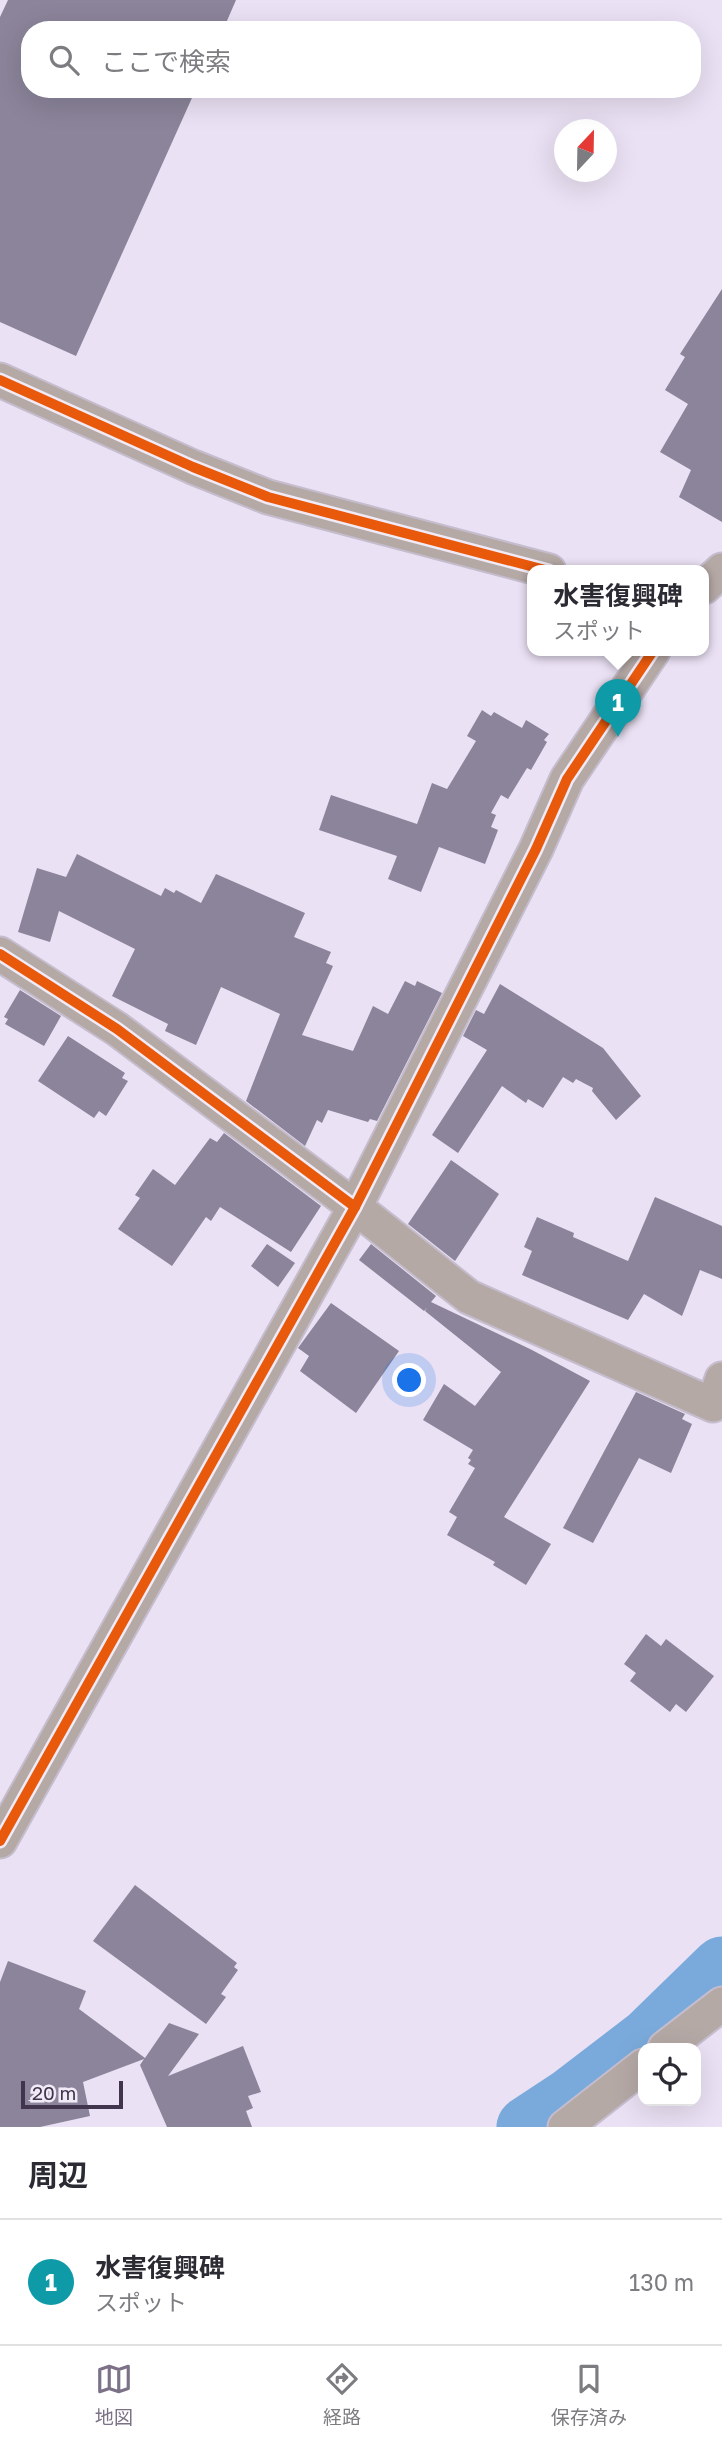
<!DOCTYPE html>
<html lang="ja">
<meta charset="utf-8">
<style>
:root{--surface:#fff;--page:#f7f7f7;--text:#2b2b33;--muted:#7c7c81;--line:#e1e1e2;--accent:#7c7187}
body{margin:0;font-family:"Golos Text","Noto Sans JP",sans-serif;background:var(--page);color:var(--text)}
.controls{position:absolute;right:21px;bottom:21px;display:grid;overflow:hidden;border-radius:14px;box-shadow:0 7px 28px #0002}
.controls button{width:63px;height:63px;display:grid;place-items:center;padding:0;border:0;border-bottom:2px solid var(--line);background:var(--surface);color:var(--text);font:35px sans-serif}
.compass{position:absolute;left:554px;top:119px;width:63px;height:63px;border-radius:50%;background:var(--surface);box-shadow:0 7px 28px #0002;rotate:22deg}
.scale{position:absolute;left:21px;bottom:18px;width:102px;box-sizing:border-box;padding-left:7px;border:4px solid #40354c;border-top:0;font-size:19px;line-height:24px;white-space:nowrap;color:#40354c;-webkit-text-stroke:5px #f1ebf7;paint-order:stroke}
.you{position:absolute;left:410px;top:1381px;width:24px;height:24px;margin:-18px;border:5px solid #fff;border-radius:50%;background:#1a73e8;box-shadow:0 0 0 10px #1a73e833}
.badge{display:grid;place-items:center;width:46px;height:46px;border-radius:50%;background:var(--accent);color:#fff;font-size:23px;font-weight:700}
.pin{position:absolute;translate:-50% -58px;filter:drop-shadow(0 2px 4px #0008)}
.pin::after{content:'';position:absolute;top:37px;width:24px;height:21px;background:inherit;clip-path:polygon(0 0,100% 0,50% 100%)}
.popup{position:absolute;left:527px;top:565px;width:182px;height:91px;box-sizing:border-box;display:grid;place-content:center;border-radius:14px;background:var(--surface);filter:drop-shadow(0 2px 5px #0005);font-size:23px;white-space:nowrap;color:var(--muted)}
.popup b{font-size:26px;color:var(--text)}
.popup::after{content:'';position:absolute;left:50%;top:100%;margin-left:-14px;border:14px solid transparent;border-top-color:var(--surface)}
.list{margin:0;padding:0;list-style:none}
h2{display:flex;justify-content:space-between;align-items:center;height:91px;margin:0;padding:0 28px;font-size:30px}
h2 small{font-size:23px;font-weight:400;color:var(--muted)}
.list li{display:grid;grid-template-columns:46px 1fr auto;gap:21px;align-items:center;box-sizing:border-box;height:126px;padding:0 28px;border-top:2px solid var(--line)}
.list b{display:block;font-size:26px;white-space:nowrap}
.list p{margin:0;font-size:23px;white-space:nowrap;color:var(--muted)}
.list em{font-size:23px;font-style:normal;color:var(--muted)}
.icon{flex:none;width:38px;height:38px;fill:none;stroke:currentColor;stroke-width:2;stroke-linecap:round;stroke-linejoin:round}
.map{position:relative;flex:none;width:722px;height:2127px;overflow:hidden}
.search{position:absolute;background:var(--surface);box-shadow:0 7px 28px #0002;left:21px;right:21px;top:21px;height:77px;display:flex;align-items:center;gap:18px;box-sizing:border-box;padding:0 24px;border-radius:28px;color:var(--muted);font-size:26px}
.sheet{height:217px;background:var(--surface)}
nav{display:flex;justify-content:space-around;align-items:center;box-sizing:border-box;height:98px;border-top:2px solid var(--line);background:var(--surface);font-size:19px;color:var(--muted)}
nav a{display:grid;justify-items:center;gap:4px}
nav .on{color:var(--accent)}
.map>svg:first-child{display:block}
.lines{fill:none;stroke-linecap:round;stroke-linejoin:round}
.river{stroke:#7aaadb;stroke-width:61}
.building{fill:#8b849a}
.minor-casing{stroke:#c5bdcd;stroke-width:37}
.minor{stroke:#b5a9a6;stroke-width:33}
.cycleway-casing{stroke:#f1ebf7;stroke-width:15}
.cycleway{stroke:#e8590c;stroke-width:10}
</style>
<div class="map">
<svg width="722" height="2127" viewBox="0 0 722 2127">
<rect width="100%" height="100%" fill="#eae1f4"/>
<g class="lines">
<!-- river -->
<path class="river" d="M527,2127l44,-29 77,-59 74,-72"/>
</g>
<!-- building -->
<g class="building">
<path d="M8,0h228l-13,30h-193v59h166l-120,267 -76,-34v-305z"/>
<path d="M722,289v233l-43,-25 12,-27 -31,-18 28,-48 -23,-14 20,-33 -5,-3z"/>
<path d="M482,710l9,6 3,-4 28,16 4,-8 23,14 -5,6 3,2 -16,28 -4,-2 -19,31 -7,-4 -10,18 5,2 -5,12 7,3 -13,34 -46,-17 -18,45 -33,-13 9,-23 -78,-26 12,-35 86,29 15,-41 15,6 29,-48 -9,-5z"/>
<path d="M77,854l84,42 4,-8 9,5 2,-3 25,13 15,-29 89,39 -11,24 37,15 -5,11 7,3 -31,69 51,16 20,-45 15,8 17,-33 10,5 2,-5 25,12 -65,128 -7,-2 -2,3 -40,-12 -6,13 -5,-3 -12,26 -59,-45 34,-87 -59,-27 -25,58 -31,-14 3,-7 -56,-28 23,-47 -76,-38 -9,31 -32,-10 19,-64 29,9z"/>
<path d="M500,984l103,64 38,48 -25,24 -24,-29 1,-3 -17,-9 -3,4 -10,-6 -20,31 -15,-9 -2,4 -24,-17 -44,67 -26,-18 55,-85 -24,-14 13,-26 8,4z"/>
<path d="M20,990l41,26 -17,30 -39,-22 3,-5 -4,-2z"/>
<path d="M68,1036l57,37 -3,5 6,3 -22,35 -7,-5 -5,7 -56,-37z"/>
<path d="M224,1133l97,73 -30,46 -71,-45 -9,14 -5,-4 -34,49 -54,-37 22,-31 -5,-3 18,-26 22,16 35,-47 7,4z"/>
<path d="M451,1160l48,34 -44,67 -47,-37z"/>
<path d="M655,1197l67,29v53l-22,-9 -18,46 -38,-22 -16,26 -106,-45 10,-24 -8,-4 13,-30 37,16 -1,4 55,24z"/>
<path d="M267,1244l28,19 -17,24 -27,-21z"/>
<path d="M371,1244l65,52 -5,6 101,48 58,31 -86,136 47,27 -25,41 -33,-20 2,-3 -48,-27 10,-18 -8,-5 26,-44 -7,-4 3,-4 -3,-2 5,-8 -50,-30 21,-36 31,22 26,-34 -76,-61 2,-3 -3,3 -65,-51z"/>
<path d="M331,1303l68,48 -43,62 -56,-42 9,-15 -11,-8z"/>
<path d="M636,1392l49,22 -3,5 10,5 -21,49 -32,-15 -46,85 -30,-15z"/>
<path d="M646,1634l15,12 5,-7 48,37 -28,36 -10,-8 -6,8 -40,-31 6,-8 -12,-9z"/>
<path d="M135,1885l102,78 -3,4 4,3 -17,24 5,3 -20,27 -113,-83z"/>
<path d="M8,1961l78,30 -7,18 66,49 24,-35 30,11 -31,42 75,-30 18,46 -13,4 5,12 -7,3 6,16h-85l-27,-62 4,-6 -61,23 7,34 -50,11h-40v-145z"/>
</g>
<g class="lines">
<defs>
<g id="minor">
<path d="M0,380l193,87 75,30 281,74"/>
<path d="M704,587l18,-17"/>
<path d="M0,954l117,75 238,178 114,90 244,108 9,-26"/>
<path d="M0,1841l355,-634 181,-358 31,-70 86,-128"/>
<path d="M665,2048l57,-44"/>
<path d="M565,2127l78,-61"/>
</g>
</defs>
<!-- minor casing -->
<use href="#minor" class="minor-casing"/>
<!-- minor -->
<use href="#minor" class="minor"/>
<defs>
<g id="cycleway">
<path d="M0,380l193,87 75,30 281,74"/>
<path d="M0,954l117,75 238,178"/>
<path d="M0,1841l355,-634 181,-358 31,-70 86,-128"/>
</g>
</defs>
<!-- cycleway casing -->
<use href="#cycleway" class="cycleway-casing"/>
<!-- cycleway -->
<use href="#cycleway" class="cycleway"/>
</g>
</svg>
<div class="controls">
<button><svg class="icon" aria-label="locate" viewBox="0 0 24 24"><circle cx="12" cy="12" r="6"/><path d="M12 2v4M12 18v4M2 12h4M18 12h4"/></svg></button>
</div>
<svg class="compass" viewBox="-18 -18 36 36"><path d="M0-13l5 13h-10z" fill="#e53935"/><path d="M0 13l5-13h-10z" fill="#7c7c81"/></svg>
<div class="scale">20 m</div>
<div class="you"></div>
<div class="pin badge" style="left:618px;top:737px;background:#0f9aa8">1</div>
<div class="popup"><b>水害復興碑</b>スポット</div>
<div class="search"><svg class="icon" aria-label="search" viewBox="0 0 24 24"><circle cx="10" cy="10" r="6"/><path d="M15 15l6 6"/></svg>ここで検索</div>
</div>
<section class="sheet">
<h2>周辺<small></small></h2>
<ul class="list">
<li><span class="badge" style="background:#0f9aa8">1</span><div><b>水害復興碑</b><p>スポット</p></div><em>130 m</em></li>
</ul>
</section>
<nav>
<a class="on"><svg class="icon" aria-label="map" viewBox="0 0 24 24"><path d="M3 6l6-2 6 2 6-2v14l-6 2-6-2-6 2zM9 4v14M15 6v14"/></svg>地図</a>
<a><svg class="icon" aria-label="directions" viewBox="0 0 24 24"><path d="M12 3l9 9-9 9-9-9zM9 14v-3h6M13 9l2 2-2 2"/></svg>経路</a>
<a><svg class="icon" aria-label="saved" viewBox="0 0 24 24"><path d="M7 4h10v16l-5-4-5 4z"/></svg>保存済み</a>
</nav>
